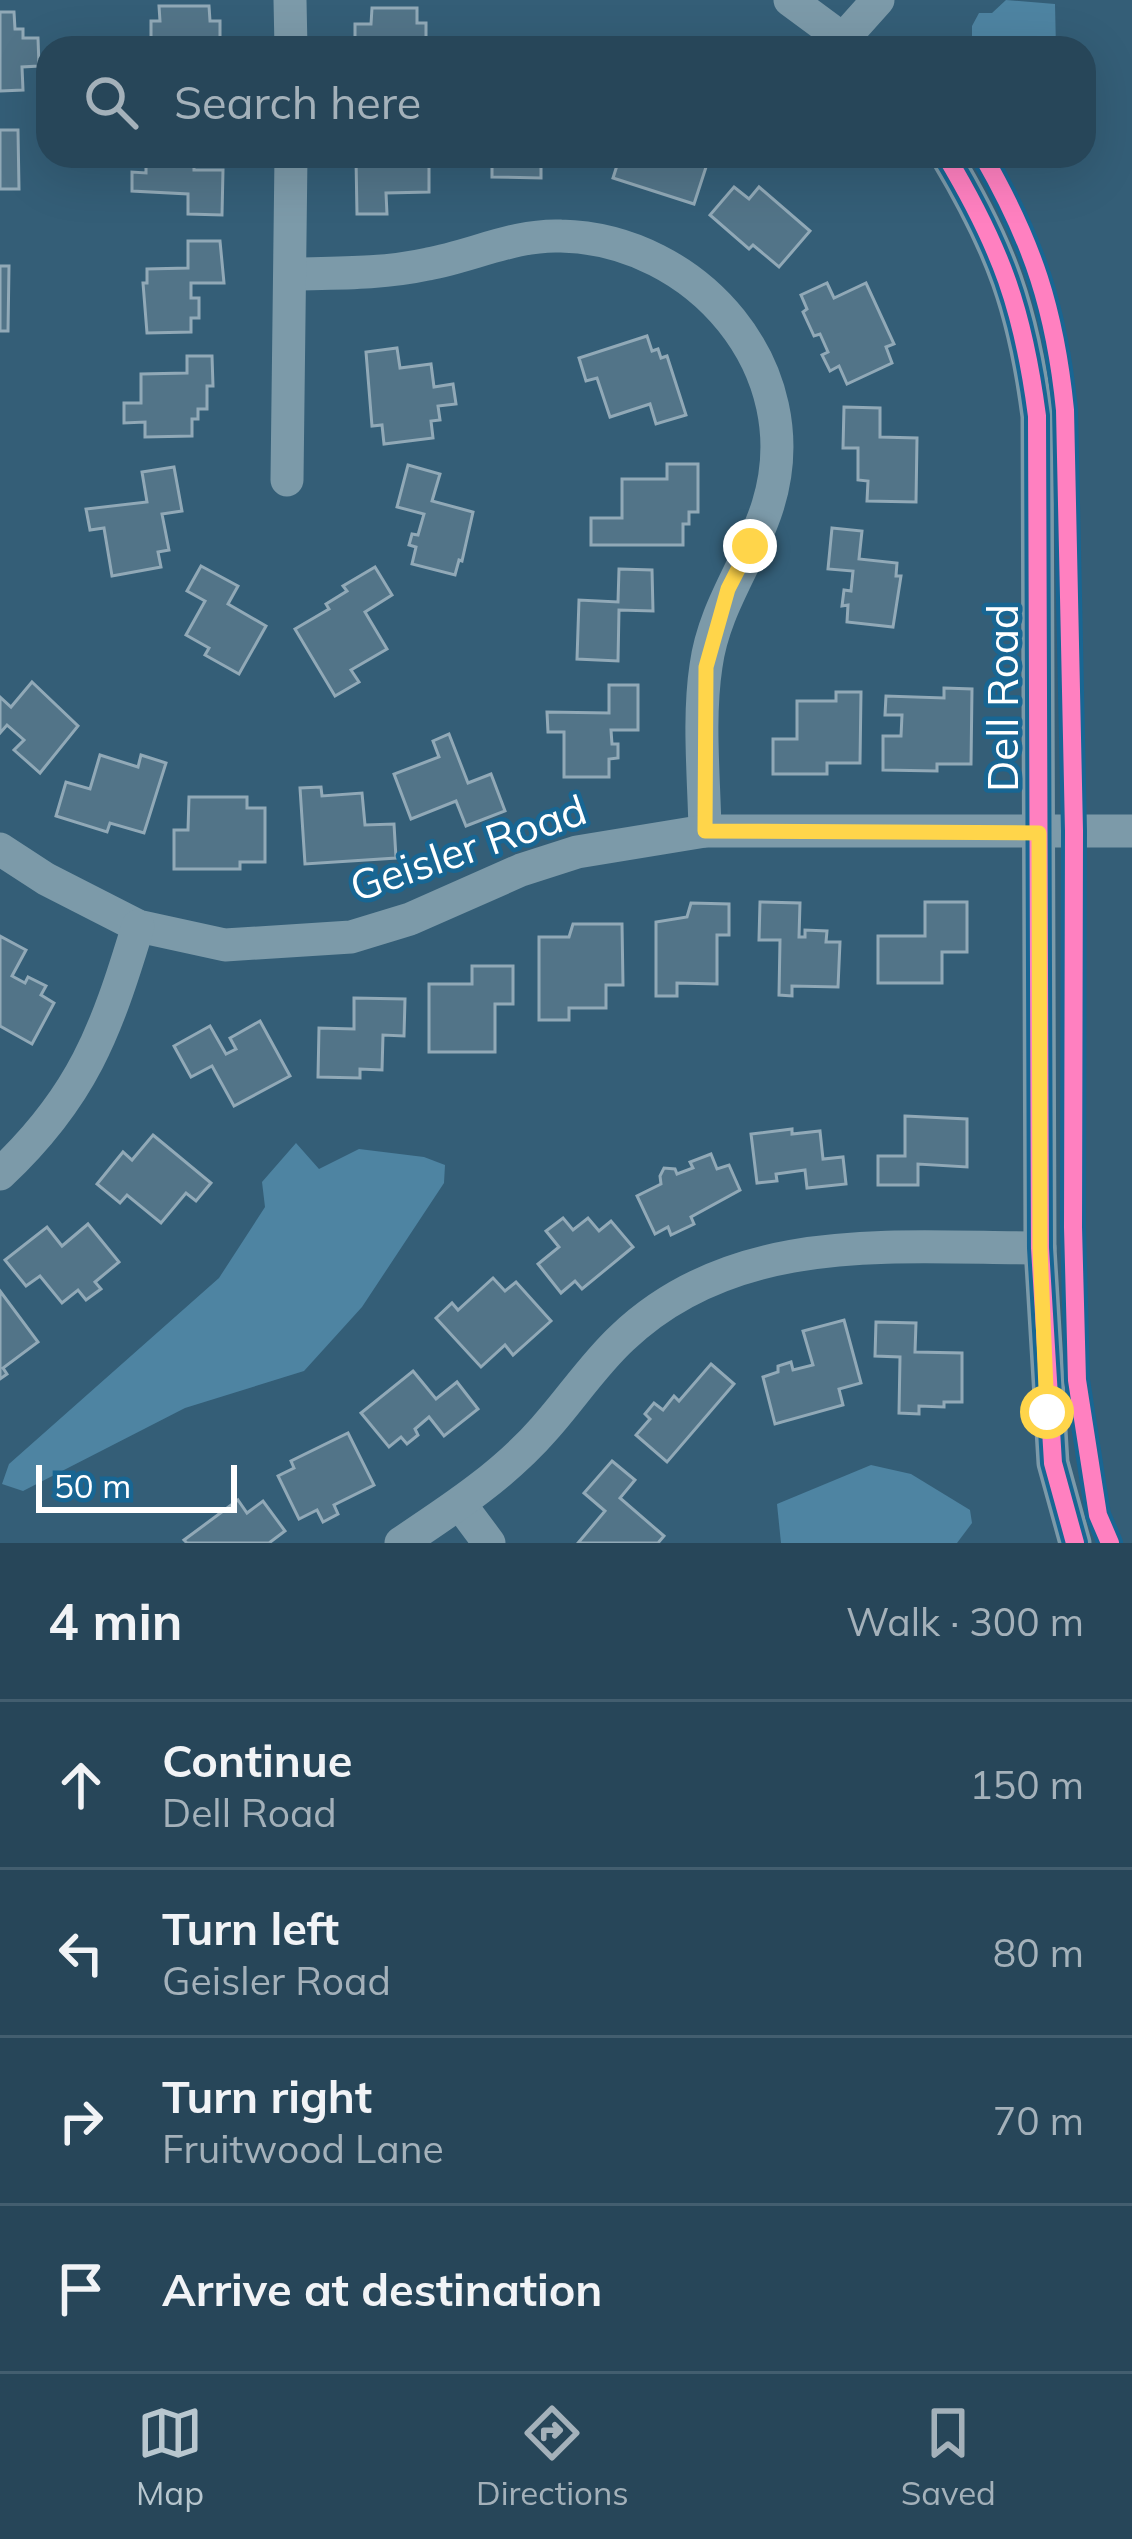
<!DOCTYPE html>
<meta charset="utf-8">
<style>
:root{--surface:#274659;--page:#335062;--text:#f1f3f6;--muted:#a4b1ba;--line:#435e6f;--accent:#b8c7cf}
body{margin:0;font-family:Mulish,sans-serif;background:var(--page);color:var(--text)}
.scale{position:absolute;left:36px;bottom:30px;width:201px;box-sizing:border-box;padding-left:12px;border:6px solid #fff;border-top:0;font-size:33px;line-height:42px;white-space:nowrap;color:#fff;-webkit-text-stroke:9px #186693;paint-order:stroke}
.stop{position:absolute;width:36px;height:36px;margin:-27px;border:9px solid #ffd54a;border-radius:50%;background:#fff}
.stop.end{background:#ffd54a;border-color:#fff;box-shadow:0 3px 12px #0008}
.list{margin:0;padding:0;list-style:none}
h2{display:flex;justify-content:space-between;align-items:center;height:156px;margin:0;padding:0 48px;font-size:51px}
h2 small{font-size:39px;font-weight:400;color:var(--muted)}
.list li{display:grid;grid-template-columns:78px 1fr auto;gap:36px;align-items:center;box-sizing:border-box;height:168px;padding:0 48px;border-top:3px solid var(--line)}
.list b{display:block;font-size:45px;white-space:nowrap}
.list p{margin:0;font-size:39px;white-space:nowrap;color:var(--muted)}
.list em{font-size:39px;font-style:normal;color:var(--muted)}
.icon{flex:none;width:66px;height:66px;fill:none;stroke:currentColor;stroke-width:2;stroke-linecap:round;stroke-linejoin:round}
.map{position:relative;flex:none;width:1132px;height:1543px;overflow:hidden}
.search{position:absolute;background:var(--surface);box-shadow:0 12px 48px #0002;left:36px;right:36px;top:36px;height:132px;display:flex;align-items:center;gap:30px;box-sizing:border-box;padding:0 42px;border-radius:36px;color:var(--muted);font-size:45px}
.sheet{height:828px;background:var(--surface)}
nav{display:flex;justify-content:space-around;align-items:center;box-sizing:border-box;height:168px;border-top:3px solid var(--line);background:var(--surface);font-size:33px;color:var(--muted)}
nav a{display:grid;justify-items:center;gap:6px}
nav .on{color:var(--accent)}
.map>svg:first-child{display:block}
.water{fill:#4e84a2}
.building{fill:#527488;stroke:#91a9b7;stroke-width:3}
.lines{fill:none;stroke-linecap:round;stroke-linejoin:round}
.minor{stroke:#7c9aa9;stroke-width:33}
.cycleway-casing{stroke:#186693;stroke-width:26}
.cycleway{stroke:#ff80c0;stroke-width:18}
.route{stroke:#ffd54a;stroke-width:15}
.labels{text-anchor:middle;stroke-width:9;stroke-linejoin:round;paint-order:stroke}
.street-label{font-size:42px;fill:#fff;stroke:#186693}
</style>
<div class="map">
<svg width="1132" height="1543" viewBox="0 0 1132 1543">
<rect width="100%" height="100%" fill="#345e77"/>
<!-- water -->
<g class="water">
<path d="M1006,0l49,4 1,44h-84v-22l7,-13h13z"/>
<path d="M296,1143l23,26 40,-20 65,8 21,8 -1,18 -82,124 -58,64 -119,37 -162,83 -21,-7 7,-20 210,-186 46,-71 -3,-25z"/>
<path d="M871,1465l40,9 59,36 2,13 -15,20h-176l-4,-39z"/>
</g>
<!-- building -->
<g class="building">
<path d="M159,6h50l1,15h10v17l-9,1v9h-60v-27h9z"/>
<path d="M372,8h45v15h9v25h-71v-24h16z"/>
<path d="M0,12h14l1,17h8v9h15l1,28 -17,1 1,23 -23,1z"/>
<path d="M0,130h18l1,59h-19z"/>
<path d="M146,156h56l-1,7h-7v7h29l-1,45 -34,-1v-20l-56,-3v-19l14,1z"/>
<path d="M368,156h61v36l-43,1 1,21h-30l-1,-55h12z"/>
<path d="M492,156h76v7l-27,-1v16l-49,-1z"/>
<path d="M620,156h72l16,5 -14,43 -81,-26z"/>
<path d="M734,187l15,12 10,-12 51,44 -31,36 -26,-22 -4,4 -39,-34z"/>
<path d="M188,241h32l4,42h-33v15h8v20h-8v14l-44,1 -4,-50h4v-14l41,-1z"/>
<path d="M0,266h9l-1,65h-8z"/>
<path d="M827,283l7,15 32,-15 28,61 -8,3 6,16 -45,21 -8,-18 -9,5 -8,-16 6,-3 -8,-18 -6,2 -11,-24 4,-3 -6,-14z"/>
<path d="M647,336l5,15 6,-2 3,9 6,-2 19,59 -30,9 -6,-20 -40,13 -13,-39 -11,3 -7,-23z"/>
<path d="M397,348l3,20 31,-4 3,23 19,-3 3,20 -18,2 2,14 -9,1 2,17 -49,6 -2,-19 -10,1 -6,-74z"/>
<path d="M187,356h25l1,30h-6v23h-9v10h-6v17l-47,1v-15l-21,1v-20h17v-29l46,-1z"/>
<path d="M844,407l36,1v29l37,1 -1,64 -49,-1 1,-20 -10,-1v-32h-15z"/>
<path d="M667,464h31v48h-9v12h-6v21h-92v-27h31v-39h45z"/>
<path d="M408,465l32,9 -8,27 41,11 -11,49 -3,-1 -4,15 -43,-11 4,-17 -7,-2 3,-11 6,1 6,-21 -27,-7z"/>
<path d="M174,467l8,44 -20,3 7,36 -11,2 3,15 -49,9 -8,-48 -14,2 -4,-21 61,-7 -5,-30z"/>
<path d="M832,528l30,3 -3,28 38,4 -1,13h5l-8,51 -46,-5 1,-17 -6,1 2,-16 7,1 2,-20 -25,-2z"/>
<path d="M201,566l37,20 -10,18 38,22 -27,48 -34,-19 4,-7 -23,-13 19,-34 -18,-10z"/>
<path d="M375,567l17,28 -27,17 22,37 -36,21 8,12 -24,14 -40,-67 34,-20 -3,-5 21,-13 -4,-5z"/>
<path d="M619,569l33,1 1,41 -34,-1 -1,51 -41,-2 2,-59 39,2z"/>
<path d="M32,682l46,44 -38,47 -26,-23 10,-10 -17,-15 -7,8v-36l11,10z"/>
<path d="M609,685h29v45h-27l1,14h6v14l-9,1v18h-45v-45h-16l-1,-20 62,1z"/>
<path d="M944,688l28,1 -1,75h-34v7l-54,-1v-34h18l1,-21h-17l1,-19 58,2z"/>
<path d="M836,692h25l-1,71h-33v11h-54v-35h24v-38h39z"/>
<path d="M449,734l19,49 23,-9 14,37 -39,15 -10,-25 -45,18 -17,-45 45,-17 -6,-16z"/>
<path d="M100,755l38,12 3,-12 25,8 -22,70 -34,-10 -3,9 -51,-16 10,-34 24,7z"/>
<path d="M321,787l1,9 40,-3 3,32 29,-1 2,34 -91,6 -5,-76z"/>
<path d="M189,797h58v11h18v54h-25v7h-66v-39h14z"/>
<path d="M760,902l40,1 -1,34h6v-7l22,1 -1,11h14l-2,45 -46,-1v10l-13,-1 1,-55h-21z"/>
<path d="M925,902h42v50h-25v31h-64v-47h47z"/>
<path d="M691,903l38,1v31h-12v49l-40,-1v13h-21v-74l31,-5z"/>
<path d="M573,924h49l1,61h-17v23h-37v12h-30v-83h30z"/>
<path d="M0,936l26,14 -14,26 13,7 3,-6 18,9 -5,9 13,8 -22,41 -32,-18z"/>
<path d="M472,966h41v38h-18v48h-66v-68h43z"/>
<path d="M354,998l51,1 -1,37 -21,-1 -1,35 -22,-1v9l-42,-1 1,-49 35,1z"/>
<path d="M260,1021l30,55 -56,30 -22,-40 -21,11 -17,-31 36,-20 16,28 10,-5 -6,-11z"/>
<path d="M905,1116l62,3v48l-49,-3v21h-40v-29h27z"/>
<path d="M792,1129v5l28,-3 3,28 20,-2 3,27 -39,4 -2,-18 -29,4 1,7 -20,2 -6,-49z"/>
<path d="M153,1135l58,48 -15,18 -10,-8 -25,30 -34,-28 -7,8 -23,-19 26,-32 9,8z"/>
<path d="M711,1154l6,15 12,-4 11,25 -49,27 3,7 -23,11 -3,-8 -13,7 -18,-38 24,-12 -1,-8 4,-8 11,1 2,5 16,-6 -3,-6z"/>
<path d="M563,1218l10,12 15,-12 11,13 12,-10 22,26 -51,42 -7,-8 -14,12 -23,-29 21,-17 -13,-16z"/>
<path d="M88,1224l31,38 -24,20 6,7 -15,11 -8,-10 -16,13 -22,-27 -14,10 -21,-26 42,-33 15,19z"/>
<path d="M493,1278l12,13 11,-9 35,39 -38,34 -8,-10 -24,22 -45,-49 16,-15 6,7z"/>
<path d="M0,1291l38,51 -35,26 4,6 -7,5z"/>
<path d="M844,1320l17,63 -22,6 4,16 -68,19 -12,-47 15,-5v-6l13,-4 2,8 20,-5 -10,-34z"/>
<path d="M876,1322l40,1 -1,29 47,1v49h-18v5l-25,-1v8l-20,-1 1,-56 -25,-1z"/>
<path d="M711,1364l23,20 -67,78 -31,-27 14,-16 -5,-5 9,-11 9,7 11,-14 5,5z"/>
<path d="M413,1371l23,28 21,-17 21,27 -34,27 -15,-19 -14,12 3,6 -11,9 -6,-7 -12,10 -28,-34z"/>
<path d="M348,1433l26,52 -40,20 4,9 -15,8 -6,-12 -18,9 -21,-43 16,-8 -3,-7z"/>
<path d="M612,1461l23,19 -15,18 44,38 -6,7h-80l27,-32 -21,-18z"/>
<path d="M238,1500l9,13 16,-12 22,30 -16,12h-82l-3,-3z"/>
</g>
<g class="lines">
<!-- minor -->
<g class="minor">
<path d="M290,0l1,48"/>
<path d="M790,0l65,48"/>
<path d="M844,38l34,-38"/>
<path d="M946,156c55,92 77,153 91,260l3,832 13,215 22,80"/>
<path d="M291,274c46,-1 92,0 137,-10 44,-8 88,-30 133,-28 136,3 249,133 207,269 -17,56 -54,101 -62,161 -8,53 -2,111 -1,165"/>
<path d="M287,480l4,-324"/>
<path d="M0,849l46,30 92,47 87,19 126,-8 59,-18 111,-49 56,-18 128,-21h427"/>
<path d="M0,1174c82,-77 106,-142 138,-248"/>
<path d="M460,1504l29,39"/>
<path d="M401,1543c51,-34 103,-68 143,-114 27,-30 49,-64 78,-91 114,-109 273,-90 418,-90"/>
</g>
<defs>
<g id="cycleway">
<path d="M946,156c55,92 77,153 91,260l3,832 13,215 22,80"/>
<path d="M983,156c50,87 72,154 82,254l9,421 -1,396 4,153 21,135 12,28"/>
</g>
</defs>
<!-- cycleway casing -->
<use href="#cycleway" class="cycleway-casing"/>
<!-- cycleway -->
<use href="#cycleway" class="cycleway"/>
</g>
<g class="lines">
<!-- route -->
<path class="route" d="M750,546l-22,43 -22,78 -1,164 334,2 1,415 7,164"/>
</g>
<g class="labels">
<!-- street labels -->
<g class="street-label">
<text transform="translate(1003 698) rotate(-90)" y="15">Dell Road</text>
<text transform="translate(468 848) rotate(-19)" y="15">Geisler Road</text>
</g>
</g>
</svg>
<div class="scale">50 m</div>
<div class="stop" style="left:1047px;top:1412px"></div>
<div class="stop end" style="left:750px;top:546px"></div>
<div class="search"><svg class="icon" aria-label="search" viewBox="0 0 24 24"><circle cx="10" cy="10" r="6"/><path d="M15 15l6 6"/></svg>Search here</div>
</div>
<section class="sheet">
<h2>4 min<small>Walk · 300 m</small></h2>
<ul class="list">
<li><svg class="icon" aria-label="ahead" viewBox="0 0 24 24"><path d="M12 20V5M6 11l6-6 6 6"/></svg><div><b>Continue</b><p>Dell Road</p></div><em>150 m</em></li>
<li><svg class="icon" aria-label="left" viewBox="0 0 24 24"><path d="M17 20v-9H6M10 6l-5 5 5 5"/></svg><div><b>Turn left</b><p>Geisler Road</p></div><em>80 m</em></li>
<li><svg class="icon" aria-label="right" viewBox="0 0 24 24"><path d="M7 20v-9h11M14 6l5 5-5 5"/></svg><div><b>Turn right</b><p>Fruitwood Lane</p></div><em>70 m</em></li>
<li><svg class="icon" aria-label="arrive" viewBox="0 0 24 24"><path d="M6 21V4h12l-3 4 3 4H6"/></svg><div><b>Arrive at destination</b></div></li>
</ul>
</section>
<nav>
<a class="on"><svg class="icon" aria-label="map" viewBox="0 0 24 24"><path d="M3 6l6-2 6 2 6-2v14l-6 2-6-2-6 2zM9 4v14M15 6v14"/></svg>Map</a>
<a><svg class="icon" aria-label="directions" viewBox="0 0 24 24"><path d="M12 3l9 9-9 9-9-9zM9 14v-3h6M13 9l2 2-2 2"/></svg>Directions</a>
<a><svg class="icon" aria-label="saved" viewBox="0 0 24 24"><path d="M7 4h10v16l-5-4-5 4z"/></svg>Saved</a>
</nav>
